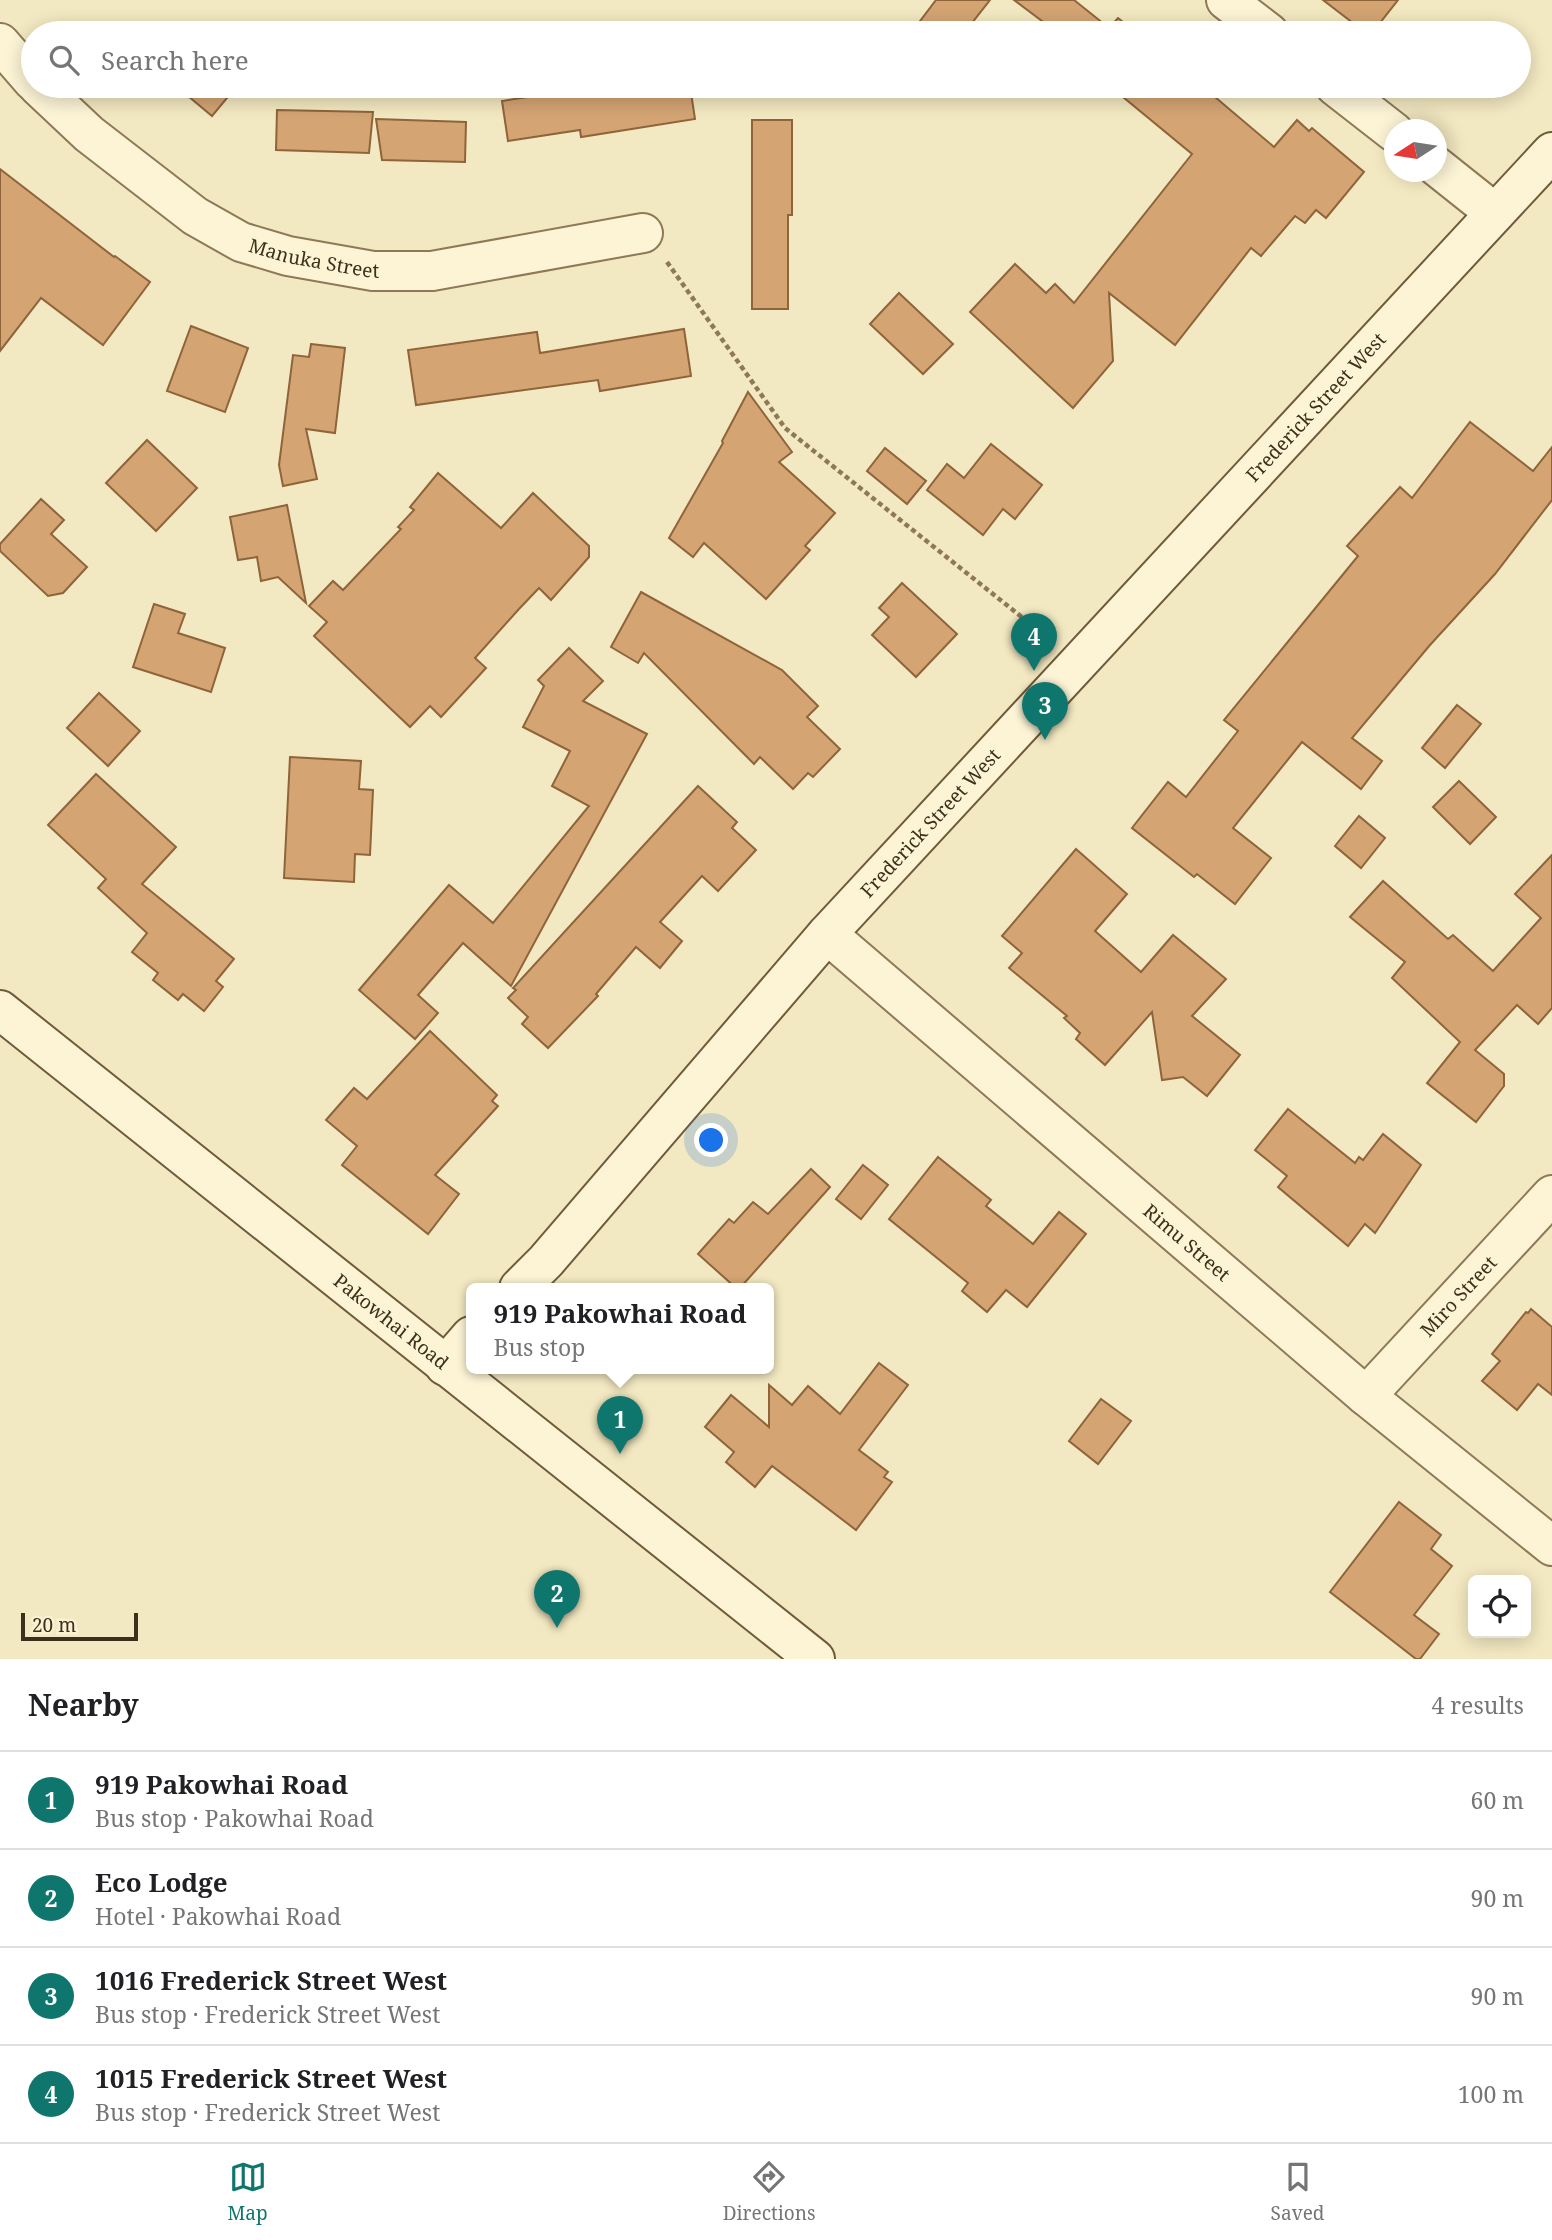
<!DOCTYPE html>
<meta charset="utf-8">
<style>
:root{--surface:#fff;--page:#f6f6f6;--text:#202124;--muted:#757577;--line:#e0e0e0;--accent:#0f766e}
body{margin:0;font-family:"Noto Serif",serif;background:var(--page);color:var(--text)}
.controls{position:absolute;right:21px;bottom:21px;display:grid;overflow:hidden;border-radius:10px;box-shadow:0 4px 18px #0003}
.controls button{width:63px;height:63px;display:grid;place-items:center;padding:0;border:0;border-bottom:2px solid var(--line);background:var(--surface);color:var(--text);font:35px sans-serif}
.compass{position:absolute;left:1384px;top:119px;width:63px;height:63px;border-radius:50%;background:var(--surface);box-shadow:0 4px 18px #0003;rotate:258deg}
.scale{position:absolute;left:21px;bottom:18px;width:117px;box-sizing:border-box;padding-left:7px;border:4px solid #3c2f1c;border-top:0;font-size:19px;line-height:24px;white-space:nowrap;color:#3c2f1c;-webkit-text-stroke:5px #f9f1d2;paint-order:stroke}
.you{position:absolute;left:712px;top:1141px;width:24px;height:24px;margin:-18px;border:5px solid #fff;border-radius:50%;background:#1a73e8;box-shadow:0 0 0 10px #1a73e833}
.badge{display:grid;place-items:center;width:46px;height:46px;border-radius:50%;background:var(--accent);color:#fff;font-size:23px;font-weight:700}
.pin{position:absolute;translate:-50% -58px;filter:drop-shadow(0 2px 4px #0008)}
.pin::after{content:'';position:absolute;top:37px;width:24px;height:21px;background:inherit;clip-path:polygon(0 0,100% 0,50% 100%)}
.popup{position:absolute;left:466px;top:1283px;width:308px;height:91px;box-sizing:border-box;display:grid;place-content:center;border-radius:10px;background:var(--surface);filter:drop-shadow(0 2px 5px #0005);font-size:23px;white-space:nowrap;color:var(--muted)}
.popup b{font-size:26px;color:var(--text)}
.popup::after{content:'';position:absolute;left:50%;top:100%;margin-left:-14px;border:14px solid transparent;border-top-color:var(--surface)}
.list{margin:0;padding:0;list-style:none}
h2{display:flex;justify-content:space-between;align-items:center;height:91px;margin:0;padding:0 28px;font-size:30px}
h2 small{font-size:23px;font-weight:400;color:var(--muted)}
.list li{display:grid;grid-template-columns:46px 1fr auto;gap:21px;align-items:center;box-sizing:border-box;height:98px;padding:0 28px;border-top:2px solid var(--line)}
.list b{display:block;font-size:26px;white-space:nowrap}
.list p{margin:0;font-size:23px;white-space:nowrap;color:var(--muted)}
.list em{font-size:23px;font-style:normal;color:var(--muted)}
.icon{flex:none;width:38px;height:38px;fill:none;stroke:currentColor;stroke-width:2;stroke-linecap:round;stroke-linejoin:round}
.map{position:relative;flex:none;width:1552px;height:1659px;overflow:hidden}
.search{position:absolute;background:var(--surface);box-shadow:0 4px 18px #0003;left:21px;right:21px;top:21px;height:77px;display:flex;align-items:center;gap:18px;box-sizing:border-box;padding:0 24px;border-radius:38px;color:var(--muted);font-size:26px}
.sheet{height:483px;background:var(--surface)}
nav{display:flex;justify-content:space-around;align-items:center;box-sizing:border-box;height:98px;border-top:2px solid var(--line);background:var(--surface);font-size:19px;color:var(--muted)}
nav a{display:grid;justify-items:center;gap:4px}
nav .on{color:var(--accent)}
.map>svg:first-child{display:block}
.building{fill:#d4a473;stroke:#8f643a;stroke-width:2}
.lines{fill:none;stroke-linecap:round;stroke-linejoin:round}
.street-casing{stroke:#8e7957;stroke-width:42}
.secondary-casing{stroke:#6f5a3a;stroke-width:42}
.path{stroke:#8e7957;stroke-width:4.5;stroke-dasharray:5 3.5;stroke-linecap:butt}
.street{stroke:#fcf4d5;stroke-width:38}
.secondary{stroke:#fcf4d5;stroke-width:38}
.labels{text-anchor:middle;stroke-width:5;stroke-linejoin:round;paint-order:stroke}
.street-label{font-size:19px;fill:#3c2f1c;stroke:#f9f1d2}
</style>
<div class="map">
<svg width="1552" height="1659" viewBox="0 0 1552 1659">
<rect width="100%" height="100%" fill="#f2e8c1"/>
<!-- building -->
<g class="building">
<path d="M936,0h54l-26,33h-53z"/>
<path d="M1014,0h60l35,28 9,-10 19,15h-79z"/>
<path d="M1323,0h75l-26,33h-6z"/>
<path d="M176,86h61l-25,30z"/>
<path d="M600,86h90l5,33 -114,18 -1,-7 -72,11 -6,-40z"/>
<path d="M1099,86h103l72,61 23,-27 12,11 3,-3 52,44 -38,46 -10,-8 -11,13 -10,-7 -34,40 -10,-8 -76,97 -66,-52 4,68 -40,47 -103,-96 45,-48 31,29 9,-9 19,19 118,-149 -80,-66 -4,5z"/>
<path d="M277,110l96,2 -4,41 -93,-3z"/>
<path d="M376,119l90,3 -1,40 -83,-2z"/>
<path d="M752,120h40v95h-4v94h-36z"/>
<path d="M0,169l114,88 1,-1 35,26 -47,63 -62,-47 -41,53z"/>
<path d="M899,293l54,51 -30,30 -53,-50z"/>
<path d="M191,326l57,22 -23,64 -58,-21z"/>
<path d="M684,329l7,47 -91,15 -2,-11 -182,25 -8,-55 129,-18 3,21z"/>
<path d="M311,344l34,4 -10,85 -29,-4 11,50 -34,7 -4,-21 14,-110 16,2z"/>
<path d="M748,392l44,60 -13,10 56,51 -30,33 5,4 -44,49 -62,-56 -11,14 -24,-19 54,-95 -1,-2z"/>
<path d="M1470,422l63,49 19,-24v53l-57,74 -65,71 -78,93 30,23 -21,28 -59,-47 -69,86 38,30 -36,46 -38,-30 -3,3 -62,-49 36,-46 18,15 52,-66 -14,-11 134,-164 -11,-10 53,-59 12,11z"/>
<path d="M147,440l50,48 -41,43 -50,-48z"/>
<path d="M991,444l51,41 -27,34 -12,-10 -20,26 -56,-45 20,-26 17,14z"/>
<path d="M885,448l41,33 -19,23 -40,-33z"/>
<path d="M438,473l63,55 32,-35 56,53v11l-38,43 -12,-12 -20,21 -44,49 11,10 -45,49 -11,-11 -20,21 -96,-91 13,-14 -18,-16 24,-25 10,9 58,-61 -3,-2 16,-17 -4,-3z"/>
<path d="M41,499l23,21 -13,14 36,33 -24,26 -15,3 -48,-45v-7z"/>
<path d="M287,505l19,98 -28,-26 -17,4 -4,-24 -19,3 -8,-43z"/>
<path d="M902,583l55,51 -41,43 -44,-42 17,-18 -10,-9z"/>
<path d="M641,592l141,78 36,36 -11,11 33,32 -27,28 -5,-4 -15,16 -33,-32 -6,7 -110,-111 -6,10 -27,-16z"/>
<path d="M154,604l31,10 -7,19 47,15 -14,44 -78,-25z"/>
<path d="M569,648l34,33 -20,20 64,33 -136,252 -48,-43 -45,52 20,18 -23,26 -56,-49 90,-105 44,38 96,-117 -37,-20 18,-35 -47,-24 21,-41 -6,-6z"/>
<path d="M99,693l41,38 -32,35 -41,-38z"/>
<path d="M1457,705l24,19 -36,44 -23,-20z"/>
<path d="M290,757l71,4 -2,28 14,1 -3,65 -15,-1 -1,28 -70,-4z"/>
<path d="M96,774l80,73 -34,37 92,75 -18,22 7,6 -19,24 -21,-17 -5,6 -25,-20 5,-7 -26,-21 15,-19 -49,-45 8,-9 -58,-54z"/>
<path d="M1459,781l37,36 -26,27 -37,-37z"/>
<path d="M698,786l39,36 -5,6 24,22 -38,41 -16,-15 -42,46 22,19 -22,27 -24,-21 -40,47 2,2 -50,52 -26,-24 6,-7 -20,-19 8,-8 -3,-2z"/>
<path d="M1359,816l26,22 -24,30 -26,-22z"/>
<path d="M1076,849l51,45 -32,37 46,41 32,-37 53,44 -34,37 48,39 -33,41 -24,-19 -21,3 -10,-68 -47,53 -29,-26 4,-6 -16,-15 3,-2 -58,-48 13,-15 -20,-17z"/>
<path d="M1552,855v153l-14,16 -21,-19 -42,45 29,24v12l-28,36 -49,-39 33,-41 -68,-64 13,-16 -55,-45 33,-36 65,58 5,-4 40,36 48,-53 -26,-24z"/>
<path d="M430,1031l67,64 -5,6 6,5 -63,69 24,19 -31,40 -86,-69 15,-19 -31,-26 28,-32 13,11z"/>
<path d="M1288,1109l67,54 4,-6 4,3 20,-26 38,31 -46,68 -10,-9 -17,22 -70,-59 9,-11 -32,-26z"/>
<path d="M938,1157l53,43 -5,6 47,38 26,-32 27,22 -59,73 -21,-17 -19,22 -25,-21 6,-8 -79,-64z"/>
<path d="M863,1165l25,20 -27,34 -25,-20z"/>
<path d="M811,1169l19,18 -90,101h-4l-38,-34 31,-35 5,4 19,-21 15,12z"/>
<path d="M1531,1309l21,18v68l-14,-11 -21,26 -35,-29 18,-20 -8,-7 34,-42 2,1z"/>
<path d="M879,1363l29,22 -49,65 29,22 -4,5 8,5 -36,48 -84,-64 -17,21 -29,-25 8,-10 -29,-25 26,-32 38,32v-42l23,20 16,-19 32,28z"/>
<path d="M1101,1399l30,22 -33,43 -29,-23z"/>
<path d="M1399,1502l42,33 -10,14 21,17 -38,49 25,19 -19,25h-4l-86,-67z"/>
</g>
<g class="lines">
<defs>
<g id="street">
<path d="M1226,0l43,33"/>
<path d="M0,43l33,38"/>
<path id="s1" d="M38,86l51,48 106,82 46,26 47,14 85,15h59l211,-38"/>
<path d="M1335,86l59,46"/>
<path d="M1436,166l59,47"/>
<path id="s2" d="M827,934l539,462 186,150"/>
<path id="s3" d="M1366,1396l186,-201"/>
</g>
<g id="secondary">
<path id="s4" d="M0,1010l815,649"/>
<path id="s5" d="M519,1288l27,-27 281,-327 725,-782"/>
<path d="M445,1366l26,-30"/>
</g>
</defs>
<!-- street casing -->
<use href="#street" class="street-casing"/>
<!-- secondary casing -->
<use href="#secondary" class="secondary-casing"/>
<!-- path -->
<path class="path" d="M667,262l118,166 263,210"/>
<!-- street -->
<use href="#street" class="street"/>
<!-- secondary -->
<use href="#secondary" class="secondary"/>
</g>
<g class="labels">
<!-- street labels -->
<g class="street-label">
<text dy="7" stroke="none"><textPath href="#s1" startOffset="332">Manuka Street</textPath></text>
<text dy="7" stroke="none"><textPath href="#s5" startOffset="1188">Frederick Street West</textPath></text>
<text dy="7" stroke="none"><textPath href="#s5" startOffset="621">Frederick Street West</textPath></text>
<text dy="7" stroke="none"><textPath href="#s2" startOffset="474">Rimu Street</textPath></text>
<text dy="7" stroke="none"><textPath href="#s3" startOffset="136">Miro Street</textPath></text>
<text dy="7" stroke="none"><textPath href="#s4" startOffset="500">Pakowhai Road</textPath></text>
</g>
</g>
</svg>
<div class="controls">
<button><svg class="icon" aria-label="locate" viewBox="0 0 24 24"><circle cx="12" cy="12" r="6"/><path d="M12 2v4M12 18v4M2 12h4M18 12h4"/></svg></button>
</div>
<svg class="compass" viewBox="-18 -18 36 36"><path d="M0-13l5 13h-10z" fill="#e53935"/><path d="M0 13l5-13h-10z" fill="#757577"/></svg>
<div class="scale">20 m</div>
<div class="you"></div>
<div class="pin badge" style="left:620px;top:1454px">1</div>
<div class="popup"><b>919 Pakowhai Road</b>Bus stop</div>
<div class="pin badge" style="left:557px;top:1628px">2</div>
<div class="pin badge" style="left:1045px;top:740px">3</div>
<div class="pin badge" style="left:1034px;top:671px">4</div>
<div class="search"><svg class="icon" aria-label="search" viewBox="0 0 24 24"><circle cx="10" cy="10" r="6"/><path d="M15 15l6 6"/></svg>Search here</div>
</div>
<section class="sheet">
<h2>Nearby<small>4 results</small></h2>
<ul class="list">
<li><span class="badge">1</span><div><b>919 Pakowhai Road</b><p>Bus stop · Pakowhai Road</p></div><em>60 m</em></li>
<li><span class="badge">2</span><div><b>Eco Lodge</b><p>Hotel · Pakowhai Road</p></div><em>90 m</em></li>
<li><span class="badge">3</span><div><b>1016 Frederick Street West</b><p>Bus stop · Frederick Street West</p></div><em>90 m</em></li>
<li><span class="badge">4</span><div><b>1015 Frederick Street West</b><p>Bus stop · Frederick Street West</p></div><em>100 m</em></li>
</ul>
</section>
<nav>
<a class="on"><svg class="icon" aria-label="map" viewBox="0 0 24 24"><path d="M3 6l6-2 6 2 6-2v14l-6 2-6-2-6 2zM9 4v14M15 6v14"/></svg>Map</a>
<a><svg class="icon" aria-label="directions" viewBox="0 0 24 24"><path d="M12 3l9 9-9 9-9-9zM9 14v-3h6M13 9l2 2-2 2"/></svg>Directions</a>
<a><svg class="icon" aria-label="saved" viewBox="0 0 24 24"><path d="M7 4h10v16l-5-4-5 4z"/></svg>Saved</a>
</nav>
